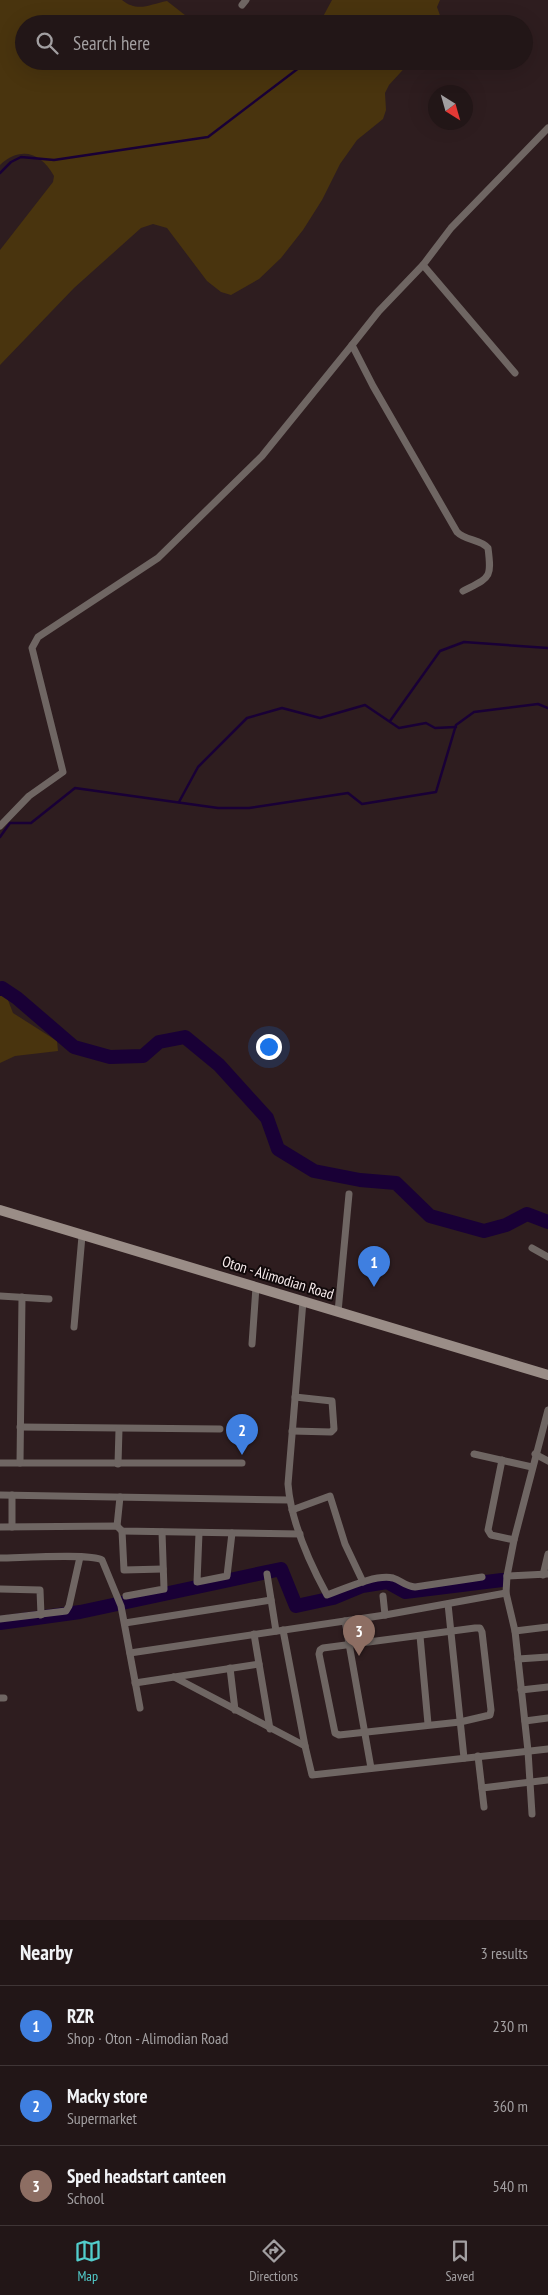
<!DOCTYPE html>
<meta charset="utf-8">
<style>
:root{--surface:#221617;--page:#2a1f20;--text:#f1f3f6;--muted:#a29fa1;--line:#3f3536;--accent:#52cdcc}
body{margin:0;font-family:"PT Sans Narrow",sans-serif;background:var(--page);color:var(--text)}
.compass{position:absolute;left:428px;top:85px;width:45px;height:45px;border-radius:50%;background:var(--surface);box-shadow:0 5px 20px #0002;rotate:143deg}
.you{position:absolute;left:268px;top:1046px;width:18px;height:18px;margin:-12px;border:4px solid #fff;border-radius:50%;background:#1a73e8;box-shadow:0 0 0 8px #1a73e833}
.badge{display:grid;place-items:center;width:32px;height:32px;border-radius:50%;background:var(--accent);color:#fff;font-size:16px;font-weight:700}
.pin{position:absolute;translate:-50% -41px;filter:drop-shadow(0 1px 2px #0008)}
.pin::after{content:'';position:absolute;top:26px;width:18px;height:15px;background:inherit;clip-path:polygon(0 0,100% 0,50% 100%)}
.list{margin:0;padding:0;list-style:none}
h2{display:flex;justify-content:space-between;align-items:center;height:65px;margin:0;padding:0 20px;font-size:21px}
h2 small{font-size:16px;font-weight:400;color:var(--muted)}
.list li{display:grid;grid-template-columns:32px 1fr auto;gap:15px;align-items:center;box-sizing:border-box;height:80px;padding:0 20px;border-top:1px solid var(--line)}
.list b{display:block;font-size:19px;white-space:nowrap}
.list p{margin:0;font-size:16px;white-space:nowrap;color:var(--muted)}
.list em{font-size:16px;font-style:normal;color:var(--muted)}
.icon{flex:none;width:28px;height:28px;fill:none;stroke:currentColor;stroke-width:2;stroke-linecap:round;stroke-linejoin:round}
.map{position:relative;flex:none;width:548px;height:1920px;overflow:hidden}
.search{position:absolute;background:var(--surface);box-shadow:0 5px 20px #0002;left:15px;right:15px;top:15px;height:55px;display:flex;align-items:center;gap:12px;box-sizing:border-box;padding:0 18px;border-radius:28px;color:var(--muted);font-size:19px}
.sheet{height:305px;background:var(--surface)}
nav{display:flex;justify-content:space-around;align-items:center;box-sizing:border-box;height:70px;border-top:1px solid var(--line);background:var(--surface);font-size:14px;color:var(--muted)}
nav a{display:grid;justify-items:center;gap:2px}
nav .on{color:var(--accent)}
.map>svg:first-child{display:block}
.green{fill:#49340e}
.lines{fill:none;stroke-linecap:round;stroke-linejoin:round}
.stream{stroke:#190036;stroke-width:2.5}
.river{stroke:#190036;stroke-width:14}
.street{stroke:#6f6663;stroke-width:7}
.secondary{stroke:#9a8d87;stroke-width:10}
.labels{text-anchor:middle;stroke-width:4;stroke-linejoin:round;paint-order:stroke}
.street-label{font-size:15px;fill:#f8eced;stroke:#11090a}
</style>
<div class="map">
<svg width="548" height="1920" viewBox="0 0 548 1920">
<rect width="100%" height="100%" fill="#2e1d1f"/>
<!-- green -->
<g class="green">
<path d="M0,0h122c16,13 28,4 45,1l23,18c16,-1 23,-7 37,5h-203v37h387l-22,24 -4,8 1,17 -3,9 -26,21 -17,24 -18,36 -19,30 -22,28 -22,21 -28,16 -10,-3 -14,-11 -40,-53 -14,-4 -12,4 -67,60 -74,77v-115l53,-68 1,-6c-13,-24 -34,-30 -54,-11z"/>
<path d="M332,0h108l-3,7 6,17h-124z"/>
<path d="M0,994l6,1 7,18 44,28 1,10 -43,5 -15,7z"/>
</g>
<g class="lines">
<!-- stream -->
<g class="stream">
<path d="M358,24l4,-3"/>
<path d="M0,173l11,-11 10,-5 33,3 154,-23 100,-76"/>
<path d="M390,721l50,-70 24,-9 84,6"/>
<path d="M179,802l19,-35 49,-49 35,-10 38,10 45,-13 34,23 27,-5 9,5 21,-1"/>
<path d="M0,837l10,-14h21l44,-35 143,20h31l99,-15 14,11 74,-12 20,-67 18,-13 64,-8 10,4"/>
</g>
<!-- river -->
<g class="river">
<path d="M0,989l2,-1 15,10 57,49 36,10 33,-1 16,-14 26,-5 34,28 48,53 11,31 36,22 46,9 36,3 34,33 54,15 22,-6 21,-11 21,8"/>
<path d="M0,1623l80,-11 201,-43 15,37 37,-8 29,-12 25,-4 18,10 97,-12"/>
</g>
<!-- street -->
<g class="street">
<path d="M242,5l4,-5"/>
<path d="M352,345l27,-34 44,-46"/>
<path d="M515,373l-92,-108 28,-37 97,-100"/>
<path d="M0,826l29,-30 34,-24 -31,-124 6,-11 120,-79 104,-102 90,-111 21,41 84,146c9,9 23,7 31,16 4,31 2,29 -25,43"/>
<path d="M532,1248l16,9"/>
<path d="M0,1296l49,3"/>
<path d="M303,1301l-15,183c3,38 21,78 39,111 17,-6 48,-21 66,-17 9,3 12,8 22,9l67,-10"/>
<path d="M338,1312l11,-118"/>
<path d="M74,1327l8,-91"/>
<path d="M252,1344l4,-57"/>
<path d="M20,1427l200,2"/>
<path d="M292,1431l39,1 3,-3 -2,-28 -37,-4"/>
<path d="M474,1454l58,13"/>
<path d="M535,1454l13,7"/>
<path d="M502,1460l-14,70 3,5 23,5"/>
<path d="M0,1463h242"/>
<path d="M20,1463l2,-166"/>
<path d="M118,1464l1,-35"/>
<path d="M0,1495l289,5"/>
<path d="M12,1495v32"/>
<path d="M292,1510l38,-14 15,48 18,38"/>
<path d="M117,1526l3,-29"/>
<path d="M0,1527l117,-1 5,5 178,3"/>
<path d="M122,1531l2,39 39,-1"/>
<path d="M199,1533l-2,49 30,-6 5,-43"/>
<path d="M0,1558c18,0 91,-5 102,2l19,46 19,102"/>
<path d="M267,1574l9,57"/>
<path d="M543,1575l5,-21"/>
<path d="M507,1576l41,-2"/>
<path d="M0,1589l40,1 1,25"/>
<path d="M126,1596l38,-7 -2,-57"/>
<path d="M383,1596l2,19"/>
<path d="M448,1604l16,154"/>
<path d="M0,1619l66,-8 3,-5 11,-49"/>
<path d="M345,1621l26,147"/>
<path d="M125,1623l146,-23"/>
<path d="M475,1628h5l2,4 9,78 -1,5 -30,7 -121,13 -4,-2 -16,-79 1,-4 3,-2z"/>
<path d="M283,1630l22,116 7,29 236,-26"/>
<path d="M515,1631l33,-4"/>
<path d="M254,1634l16,95"/>
<path d="M420,1636l8,88"/>
<path d="M130,1653l255,-38 121,-22"/>
<path d="M518,1659l30,-2"/>
<path d="M230,1668l5,42"/>
<path d="M174,1677l131,69"/>
<path d="M135,1683l124,-19"/>
<path d="M521,1690l27,-3"/>
<path d="M0,1698h4"/>
<path d="M525,1721l23,-3"/>
<path d="M478,1756l6,51"/>
<path d="M482,1788l66,-8"/>
<path d="M532,1814l-4,-63 -13,-120 -9,-38 1,-17 7,-36 34,-130"/>
</g>
<!-- secondary -->
<path class="secondary" d="M0,1210l548,165"/>
</g>
<g class="labels">
<!-- street labels -->
<g class="street-label">
<text transform="translate(278 1278) rotate(17)" y="5">Oton - Alimodian Road</text>
</g>
</g>
</svg>
<svg class="compass" viewBox="-18 -18 36 36"><path d="M0-13l5 13h-10z" fill="#e53935"/><path d="M0 13l5-13h-10z" fill="#a29fa1"/></svg>
<div class="you"></div>
<div class="pin badge" style="left:374px;top:1287px;background:#3f7fe0">1</div>
<div class="pin badge" style="left:242px;top:1455px;background:#3f7fe0">2</div>
<div class="pin badge" style="left:359px;top:1656px;background:#8d6e63">3</div>
<div class="search"><svg class="icon" aria-label="search" viewBox="0 0 24 24"><circle cx="10" cy="10" r="6"/><path d="M15 15l6 6"/></svg>Search here</div>
</div>
<section class="sheet">
<h2>Nearby<small>3 results</small></h2>
<ul class="list">
<li><span class="badge" style="background:#3f7fe0">1</span><div><b>RZR</b><p>Shop · Oton - Alimodian Road</p></div><em>230 m</em></li>
<li><span class="badge" style="background:#3f7fe0">2</span><div><b>Macky store</b><p>Supermarket</p></div><em>360 m</em></li>
<li><span class="badge" style="background:#8d6e63">3</span><div><b>Sped headstart canteen</b><p>School</p></div><em>540 m</em></li>
</ul>
</section>
<nav>
<a class="on"><svg class="icon" aria-label="map" viewBox="0 0 24 24"><path d="M3 6l6-2 6 2 6-2v14l-6 2-6-2-6 2zM9 4v14M15 6v14"/></svg>Map</a>
<a><svg class="icon" aria-label="directions" viewBox="0 0 24 24"><path d="M12 3l9 9-9 9-9-9zM9 14v-3h6M13 9l2 2-2 2"/></svg>Directions</a>
<a><svg class="icon" aria-label="saved" viewBox="0 0 24 24"><path d="M7 4h10v16l-5-4-5 4z"/></svg>Saved</a>
</nav>
